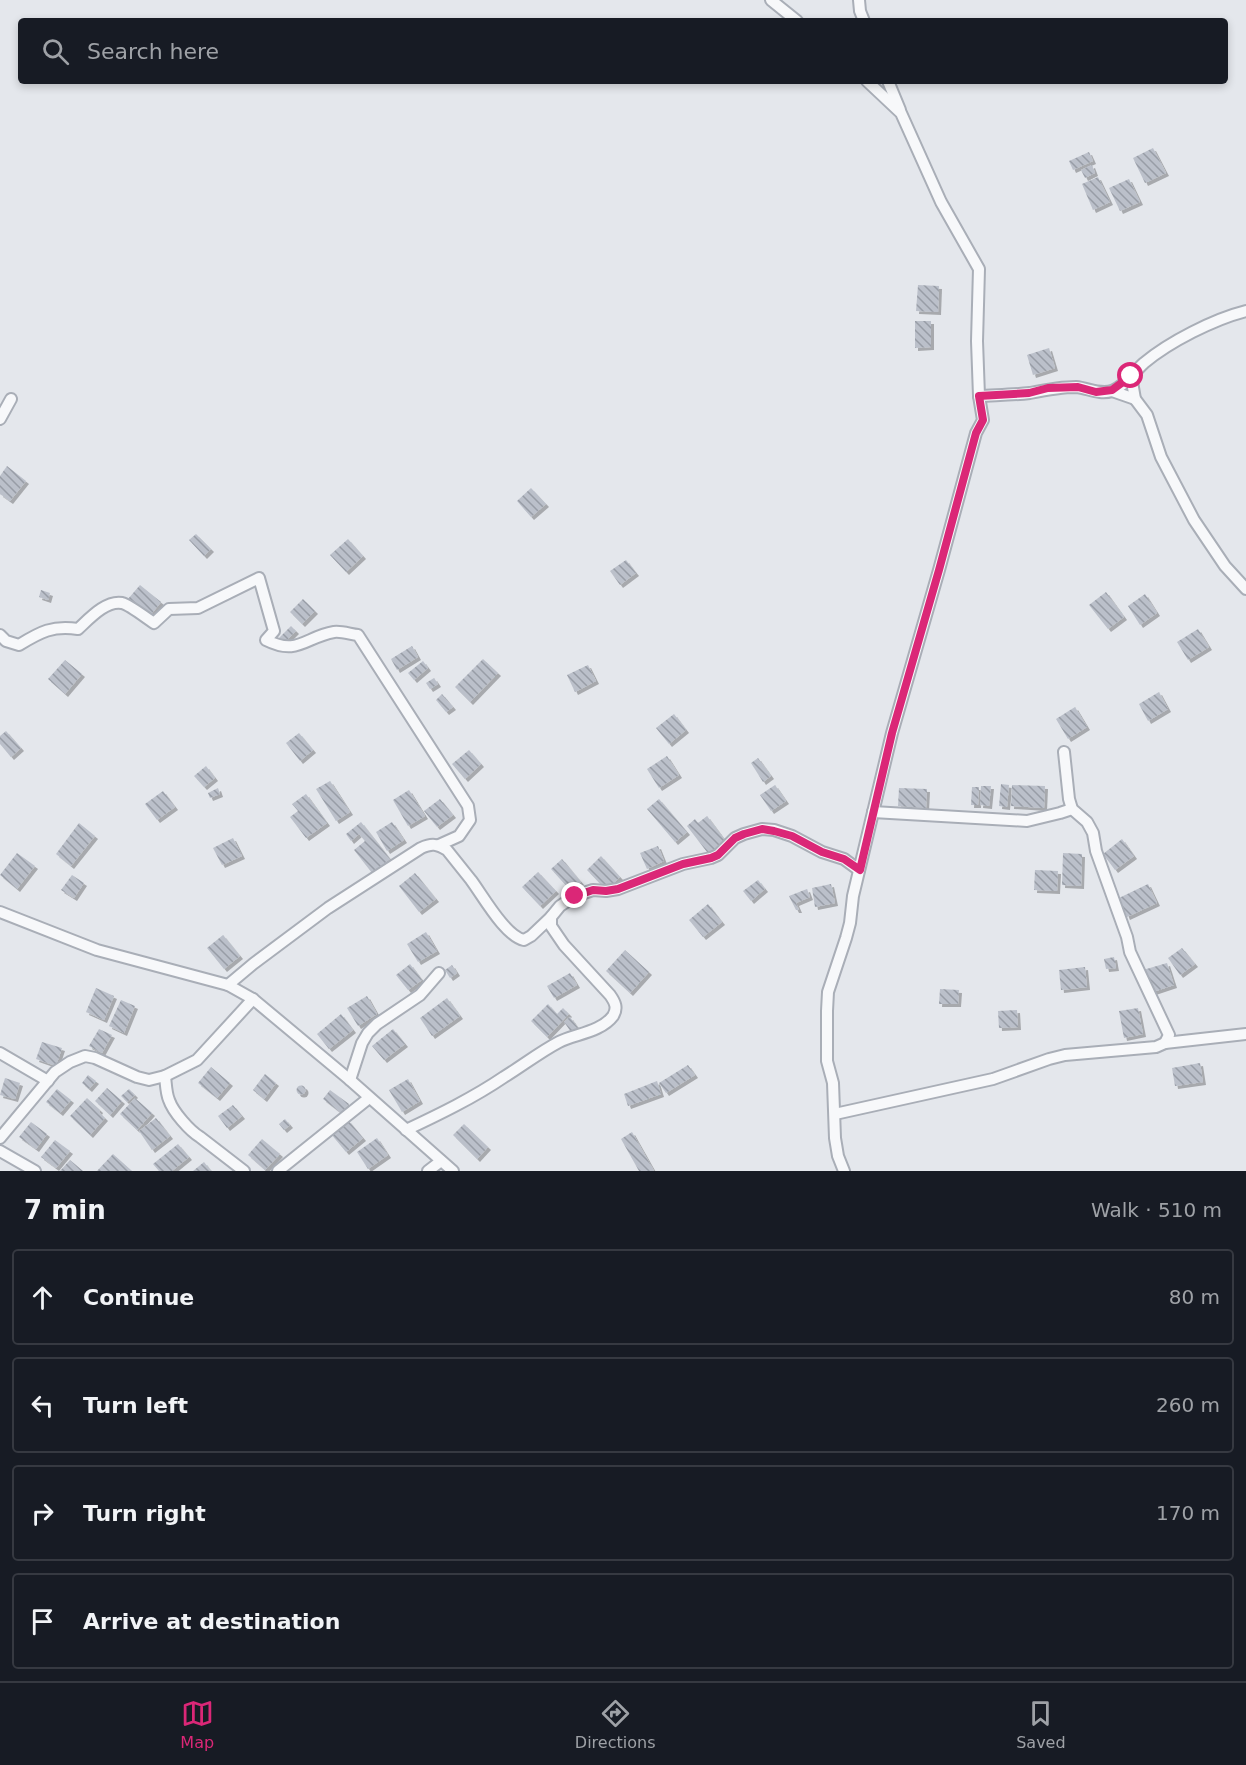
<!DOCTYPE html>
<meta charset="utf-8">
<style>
:root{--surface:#171b24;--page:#20242c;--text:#f1f3f6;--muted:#9ea1a6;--line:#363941;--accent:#db2777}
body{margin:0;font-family:"DejaVu Sans",sans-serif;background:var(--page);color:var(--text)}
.stop{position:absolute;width:18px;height:18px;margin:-14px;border:4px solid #db2777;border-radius:50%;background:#fff}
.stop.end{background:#db2777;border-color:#fff;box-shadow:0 2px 6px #0008}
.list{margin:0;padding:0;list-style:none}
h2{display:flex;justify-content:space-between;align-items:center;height:78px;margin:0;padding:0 24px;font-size:26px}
h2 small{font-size:20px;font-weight:400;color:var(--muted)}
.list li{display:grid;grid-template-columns:39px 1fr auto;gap:18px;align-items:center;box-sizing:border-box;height:96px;margin:0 12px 12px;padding:0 12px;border:2px solid var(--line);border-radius:6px}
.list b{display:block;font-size:22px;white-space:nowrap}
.list em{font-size:20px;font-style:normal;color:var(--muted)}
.icon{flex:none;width:33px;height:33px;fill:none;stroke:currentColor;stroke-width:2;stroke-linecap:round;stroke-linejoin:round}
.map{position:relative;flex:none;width:1246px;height:1171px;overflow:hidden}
.search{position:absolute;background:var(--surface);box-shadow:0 3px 9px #0003;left:18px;right:18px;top:18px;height:66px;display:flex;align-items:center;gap:15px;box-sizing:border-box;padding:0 21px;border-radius:6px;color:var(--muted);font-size:22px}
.sheet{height:510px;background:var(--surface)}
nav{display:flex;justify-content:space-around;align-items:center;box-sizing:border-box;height:84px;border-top:2px solid var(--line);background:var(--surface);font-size:16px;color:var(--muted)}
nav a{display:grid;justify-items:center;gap:3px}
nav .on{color:var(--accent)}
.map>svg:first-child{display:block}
.building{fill:url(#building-back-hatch);filter:url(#shadow)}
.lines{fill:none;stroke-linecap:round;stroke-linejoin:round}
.street-casing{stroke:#a9aeb7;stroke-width:14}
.street{stroke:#f7f8fa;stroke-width:10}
.route{stroke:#db2777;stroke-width:8}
</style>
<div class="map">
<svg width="1246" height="1171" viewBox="0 0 1246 1171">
<defs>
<pattern id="building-back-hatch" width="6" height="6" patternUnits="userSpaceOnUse" patternTransform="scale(1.5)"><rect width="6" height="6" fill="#bbc0ca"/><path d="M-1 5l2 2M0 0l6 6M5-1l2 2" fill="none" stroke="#989da6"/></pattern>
<filter id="shadow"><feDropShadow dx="3" dy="3" stdDeviation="0" flood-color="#0004"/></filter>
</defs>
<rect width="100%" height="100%" fill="#e4e7ec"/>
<!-- building -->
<g class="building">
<path d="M1153,148l13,25 -21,10 -12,-25z"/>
<path d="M1089,152l4,9 -20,9 -4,-9z"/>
<path d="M1092,165l3,8 -10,5 -4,-8z"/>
<path d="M1098,177l12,25 -17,8 -11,-26z"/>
<path d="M1129,179l11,23 -20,9 -11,-23z"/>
<path d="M918,285l21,1 -1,26 -22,-1z"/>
<path d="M915,321h16v26l-16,1z"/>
<path d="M1049,348l6,20 -22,7 -6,-20z"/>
<path d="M7,466l19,15 -16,20 -10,-7v-18z"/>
<path d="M531,488l15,16 -15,13 -14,-16z"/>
<path d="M196,534l15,15 -7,7 -15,-16z"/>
<path d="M348,539l15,17 -17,16 -16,-17z"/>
<path d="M626,560l10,13 -16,12 -10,-14z"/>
<path d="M140,585l21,17 -12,15 -21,-18z"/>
<path d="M41,590l9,3 -2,7 -9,-3z"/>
<path d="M1106,592l18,25 -16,12 -19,-24z"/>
<path d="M1145,594l12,19 -17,12 -12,-19z"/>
<path d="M303,599l12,12 -13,13 -12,-12z"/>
<path d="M291,626l5,5 -13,13 -5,-5z"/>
<path d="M1198,629l11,18 -21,13 -11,-18z"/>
<path d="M412,646l6,11 -21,13 -6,-11z"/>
<path d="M483,659l15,14 -28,29 -15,-15z"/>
<path d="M65,660l17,14 -17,20 -17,-15z"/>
<path d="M423,661l5,7 -14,12 -6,-7z"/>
<path d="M588,665l8,16 -21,11 -8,-17z"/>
<path d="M434,678l4,6 -8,5 -4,-6z"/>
<path d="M1159,692l9,17 -20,12 -9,-17z"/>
<path d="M442,694l11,13 -7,5 -10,-12z"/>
<path d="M1075,707l12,20 -19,12 -12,-20z"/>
<path d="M674,714l12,16 -17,14 -13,-16z"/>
<path d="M6,731l15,17 -10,9 -11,-13v-8z"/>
<path d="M299,733l14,17 -13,11 -14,-18z"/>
<path d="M469,750l12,14 -16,15 -13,-15z"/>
<path d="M667,756l12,19 -20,13 -12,-19z"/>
<path d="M758,758l13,18 -8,6 -12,-19z"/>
<path d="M206,766l9,12 -11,9 -10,-11z"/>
<path d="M330,781l20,31 -14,9 -20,-32z"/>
<path d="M1001,784l8,1 -2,22 -8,-1z"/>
<path d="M775,785l11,16 -15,10 -11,-16z"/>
<path d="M1012,785l33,1 -1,22 -33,-2z"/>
<path d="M981,786h10l-2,20 -9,-1z"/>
<path d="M972,787h7l-1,18h-7z"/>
<path d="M218,788l2,6 -10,4 -2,-5z"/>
<path d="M899,788l28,1 -1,19 -28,-2z"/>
<path d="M409,790l16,26 -17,10 -15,-26z"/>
<path d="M163,791l12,16 -18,13 -12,-16z"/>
<path d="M306,794l21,29 -21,15 -16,-21 8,-6 -6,-7z"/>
<path d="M440,799l13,16 -16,12 -13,-16z"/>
<path d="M659,799l28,33 -12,10 -28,-33z"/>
<path d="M707,816l20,27 -17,13 -23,-30 8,-7 3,4z"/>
<path d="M361,822l29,37 -18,14 -18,-23 11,-9 -6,-7 -8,7 -5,-7z"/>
<path d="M392,822l12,18 -17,11 -11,-19z"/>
<path d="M79,823l16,13 -24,30 -15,-12z"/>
<path d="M233,838l9,18 -20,9 -9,-17z"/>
<path d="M1122,839l12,17 -19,14 -12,-16z"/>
<path d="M658,846l6,15 -17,8 -7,-16z"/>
<path d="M17,853l18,13 -18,23 -17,-14z"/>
<path d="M1063,853l19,1 -1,32 -19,-1z"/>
<path d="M601,856l19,21 -14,13 -19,-20z"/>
<path d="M562,859l19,23 -10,9 -20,-22z"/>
<path d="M1035,870l23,1 -1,20 -23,-1z"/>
<path d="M538,872l18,19 -16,15 -18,-19z"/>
<path d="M415,873l21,26 -17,13 -20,-26z"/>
<path d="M72,875l12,8 -10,15 -13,-8z"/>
<path d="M758,880l7,9 -14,12 -8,-10z"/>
<path d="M831,884l4,19 -20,4 -3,-19z"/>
<path d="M1148,884l9,19 -30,14 -8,-19z"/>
<path d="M807,889l3,8 -14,6 3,7h-3l-7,-14z"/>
<path d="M708,904l14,18 -19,15 -14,-17z"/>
<path d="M426,932l11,19 -19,11 -11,-18z"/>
<path d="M223,935l17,21 -16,13 -17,-21z"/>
<path d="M1182,948l13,16 -15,11 -12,-17z"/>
<path d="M625,950l24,22 -19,21 -24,-22z"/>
<path d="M1114,957l2,11 -10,1 -2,-10z"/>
<path d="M1167,963l7,22 -24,8 -7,-23z"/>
<path d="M410,964l12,16 -14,10 -12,-15z"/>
<path d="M452,965l5,8 -7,5 -5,-8z"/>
<path d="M1085,967l2,20 -26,3 -2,-20z"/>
<path d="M570,973l7,12 -23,13 -7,-12z"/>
<path d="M96,988l18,8 -10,24 -18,-8z"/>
<path d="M940,989l19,1 -1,14h-19z"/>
<path d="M367,996l10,18 -19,12 -11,-18z"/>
<path d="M447,998l13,18 -28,20 -12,-18z"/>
<path d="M121,1000l14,6 -11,27 -15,-7z"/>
<path d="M548,1004l9,10 6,-6 6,6 -22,23 -16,-16z"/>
<path d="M1138,1008l5,26 -19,4 -5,-27z"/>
<path d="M1017,1010l1,17 -19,1 -1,-17z"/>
<path d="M341,1014l12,16 -24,19 -12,-15z"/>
<path d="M570,1017l8,11 -7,4 -7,-10z"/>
<path d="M99,1029l13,6 -10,18 -13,-7z"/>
<path d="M393,1029l12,15 -21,16 -12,-14z"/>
<path d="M42,1042l20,6 -6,18 -20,-7z"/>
<path d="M1200,1063l3,19 -28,4 -3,-18z"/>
<path d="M688,1065l7,10 -29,18 -7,-10z"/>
<path d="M211,1067l19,16 -13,15 -19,-15z"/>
<path d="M265,1074l11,9 -12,16 -11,-9z"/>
<path d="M88,1075l8,6 -7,8 -7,-6z"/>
<path d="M5,1078l15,5 -5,16 -15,-4z"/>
<path d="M408,1079l12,22 -18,11 -13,-22z"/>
<path d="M657,1081l4,13 -33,12 -4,-12z"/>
<circle cx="301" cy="1090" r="4.5"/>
<path d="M107,1088l15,13 -12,14 -15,-14z"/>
<path d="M57,1089l14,11 -11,13 -14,-11z"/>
<path d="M129,1089l6,6 -8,7 -6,-6z"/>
<path d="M330,1090l19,14 -8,9 -18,-14z"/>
<path d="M87,1098l13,12 -1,2 6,6 -15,17 -20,-19z"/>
<path d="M135,1098l17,15 -15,17 -17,-16z"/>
<path d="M233,1105l9,11 -15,12 -9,-12z"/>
<path d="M156,1118l14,18 -18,14 -13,-19z"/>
<path d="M285,1119l5,6 -6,5 -5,-6z"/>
<path d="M348,1120l15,18 -17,14 -15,-18z"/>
<path d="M31,1122l16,12 -11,15 -17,-12z"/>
<path d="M464,1124l24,23 -11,12 -24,-24z"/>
<path d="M632,1132l22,39h-15l-18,-32z"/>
<path d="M377,1138l11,17 -20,14 -11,-17z"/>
<path d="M262,1139l18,15 -15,16 -17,-15z"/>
<path d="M55,1140l15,11 -14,17 -15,-11z"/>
<path d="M178,1144l11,13 -17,14h-13l-6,-7z"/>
<path d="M113,1154l19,17h-35z"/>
<path d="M70,1160l13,11h-23z"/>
<path d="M204,1162l7,9h-18z"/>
</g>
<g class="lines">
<defs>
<g id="street">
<path d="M771,0l26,21"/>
<path d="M859,0l1,11 4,10"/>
<path d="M867,81l34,32 40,89 38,67 -2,72 2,55"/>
<path d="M888,81l12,29"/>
<path d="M1131,376l4,23 12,16 14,42 33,63 31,46 21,23"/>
<path d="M1112,391l23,8"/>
<path d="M0,419l11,-20"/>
<path d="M0,635l6,6 13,4c21,-13 34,-20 59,-16 11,-10 28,-29 44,-26 8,2 24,15 32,20l15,-14 29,-1 61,-30 15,53 -8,9c32,16 39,-3 68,-8 7,-1 16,2 24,3l110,171 2,14 -11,16 -20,9"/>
<path d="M1064,752l5,47 3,10 15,13 6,11 3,18 31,86 3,15 39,83 -4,8"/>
<path d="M873,812l154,9 33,-8 12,-4"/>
<path d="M0,912l97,38 131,35 25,14 97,81 103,91"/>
<path d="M228,985l25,-21 75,-56 93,-60c11,-5 16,-4 26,2 8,10 16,20 24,30 12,16 34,56 53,60l7,-4 20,-19 9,-11 15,-10 18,-6 13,1 12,-2 65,-25 28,-6 7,-3 17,-17 9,-4 18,-5 12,1 18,6 30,16 22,7 15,11"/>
<path d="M0,1053l48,28"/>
<path d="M165,1076c1,8 1,17 4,24 4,12 21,31 31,37l44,34"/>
<path d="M350,1080l12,-37 6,-10 9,-9 43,-29 19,-22"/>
<path d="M835,1114l158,-35 56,-20 16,-4 91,-8 9,-4 81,-9"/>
<path d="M406,1130c34,-16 67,-32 98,-53 18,-11 36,-25 55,-35 16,-8 42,-10 54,-26 5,-8 2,-14 -3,-21l-46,-50 -13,-19v-9"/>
<path d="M0,1138l55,-66 15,-10 15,-6 10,2 42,19 12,3 16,-4 32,-16 56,-61"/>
<path d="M0,1151l35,20"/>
<path d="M278,1171l91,-73"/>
<path d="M428,1171l13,-10"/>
<path d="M844,1171l-6,-15 -3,-18 -2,-55 -6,-22v-50l1,-19 18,-54 4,-15 3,-27 39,-163 47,-163 37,-137 7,-13 -4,-24c17,-1 34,-1 51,-3 15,-3 30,-6 46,-6 12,1 23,8 36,4 13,-5 22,-19 32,-28 25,-21 70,-44 102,-52"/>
</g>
</defs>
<!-- street casing -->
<use href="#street" class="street-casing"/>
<!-- street -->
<use href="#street" class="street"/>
</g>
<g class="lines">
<!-- route -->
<path class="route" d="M575,896l18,-6 13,1 12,-2 65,-25 28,-6 7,-3 17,-17 9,-4 18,-5 12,2 18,5 30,16 22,7 16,11 32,-137 47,-163 37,-137 7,-13 -4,-24 50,-3 19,-5 30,-1 18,5 16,-2 19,-14"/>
</g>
</svg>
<div class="stop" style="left:1131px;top:376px"></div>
<div class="stop end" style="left:575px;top:896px"></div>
<div class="search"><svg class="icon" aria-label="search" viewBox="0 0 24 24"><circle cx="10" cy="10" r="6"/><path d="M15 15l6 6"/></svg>Search here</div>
</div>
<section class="sheet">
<h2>7 min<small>Walk · 510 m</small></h2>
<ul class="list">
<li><svg class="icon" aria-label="ahead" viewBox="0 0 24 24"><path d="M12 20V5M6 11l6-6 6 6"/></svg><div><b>Continue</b></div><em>80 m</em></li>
<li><svg class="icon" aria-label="left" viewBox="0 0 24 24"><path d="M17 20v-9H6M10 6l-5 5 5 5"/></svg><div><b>Turn left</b></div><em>260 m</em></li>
<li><svg class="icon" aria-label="right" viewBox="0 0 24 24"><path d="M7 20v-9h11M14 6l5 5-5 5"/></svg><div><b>Turn right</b></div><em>170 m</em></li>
<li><svg class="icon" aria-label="arrive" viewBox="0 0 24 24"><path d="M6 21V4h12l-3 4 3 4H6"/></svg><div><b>Arrive at destination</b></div></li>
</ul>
</section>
<nav>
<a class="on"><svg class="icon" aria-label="map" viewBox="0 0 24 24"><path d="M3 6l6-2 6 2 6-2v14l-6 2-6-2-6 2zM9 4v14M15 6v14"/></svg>Map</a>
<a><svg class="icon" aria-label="directions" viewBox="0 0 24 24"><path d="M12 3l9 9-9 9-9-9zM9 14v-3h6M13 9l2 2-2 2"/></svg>Directions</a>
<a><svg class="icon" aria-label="saved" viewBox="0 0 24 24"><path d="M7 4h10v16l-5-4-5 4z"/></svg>Saved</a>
</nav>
